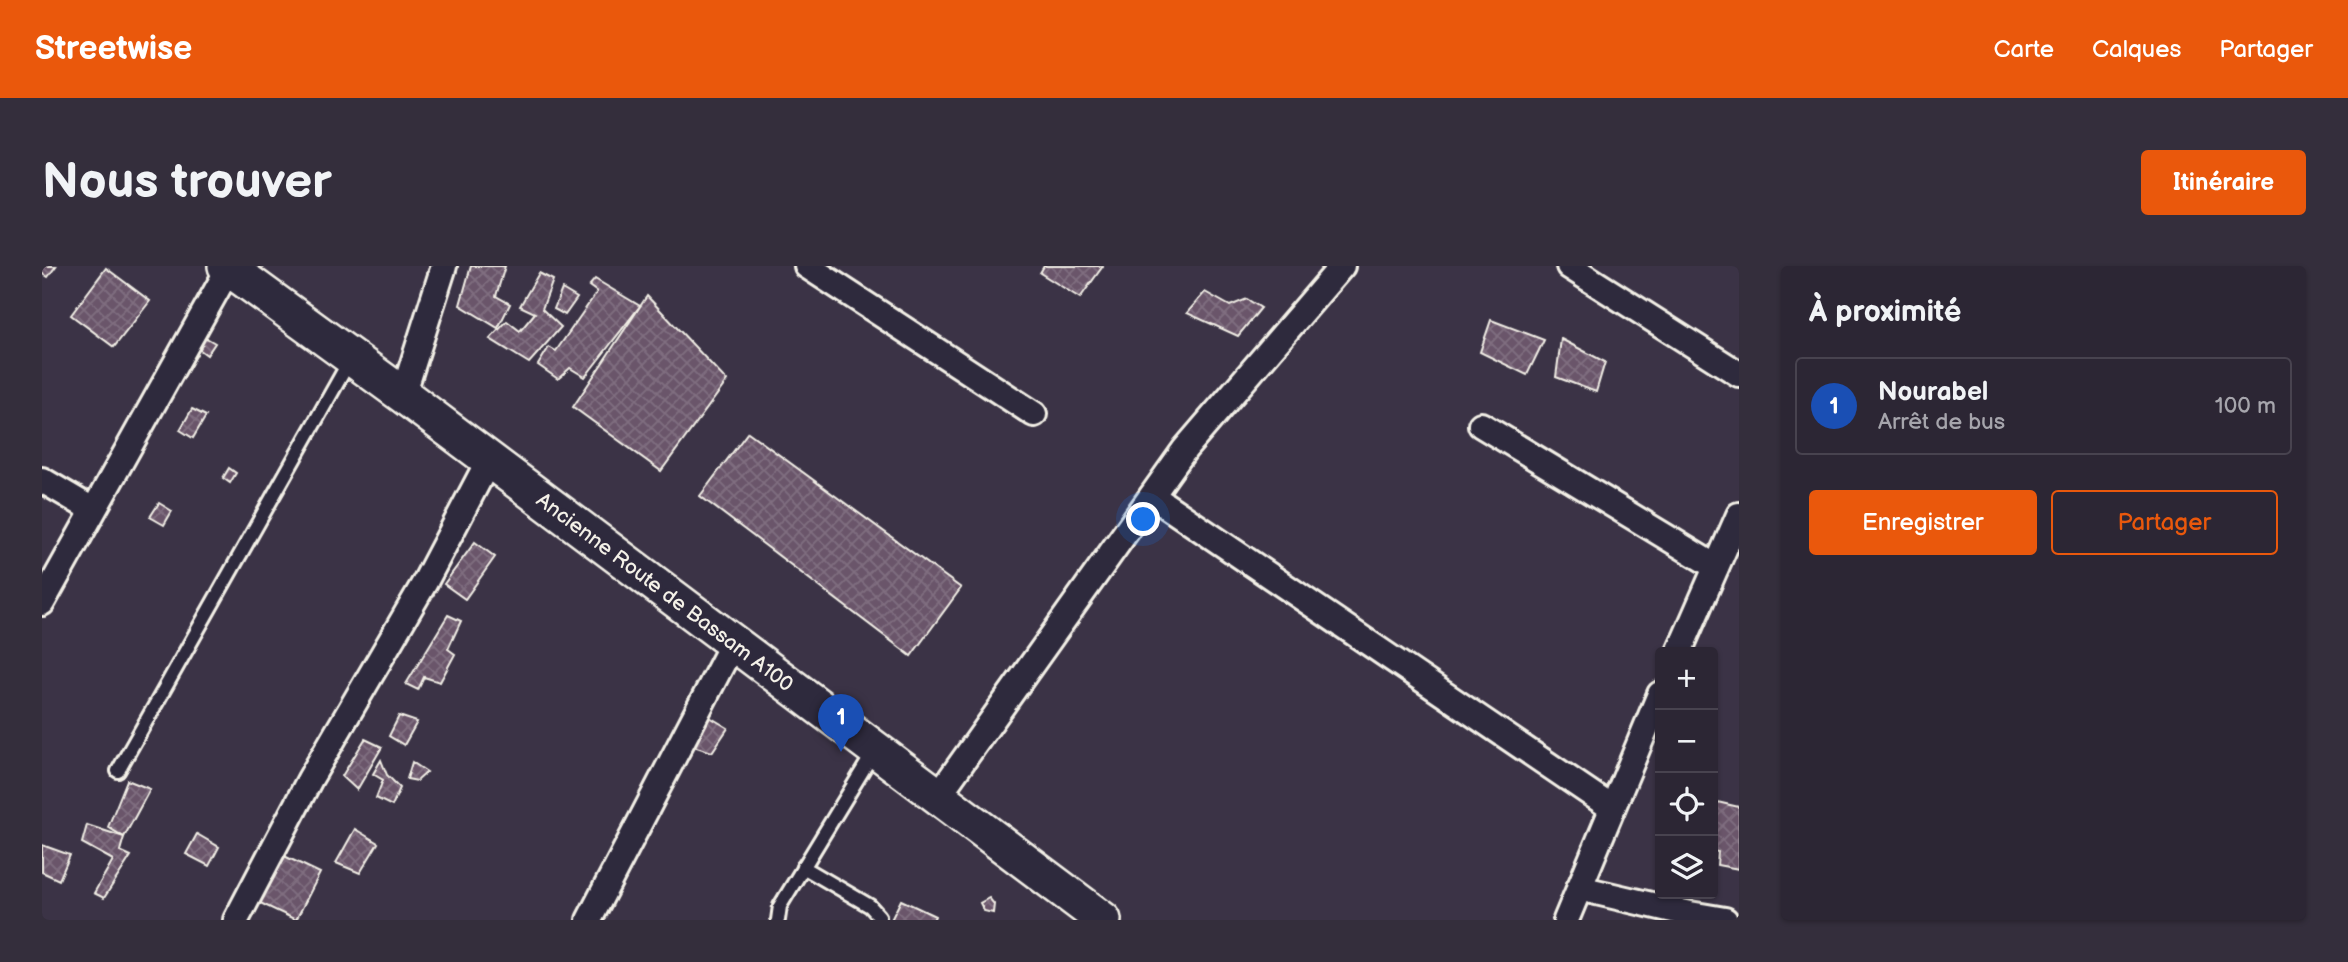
<!DOCTYPE html>
<html lang="fr">
<meta charset="utf-8">
<style>
:root{--surface:#2c2634;--page:#342e3c;--text:#f1f3f6;--muted:#a6a5ac;--line:#48434f;--accent:#ea580c}
body{margin:0;font-family:"Balsamiq Sans",sans-serif;background:var(--page);color:var(--text)}
.controls{position:absolute;right:21px;bottom:21px;display:grid;overflow:hidden;border-radius:7px;box-shadow:0 2px 5px #0004}
.controls button{width:63px;height:63px;display:grid;place-items:center;padding:0;border:0;border-bottom:2px solid var(--line);background:var(--surface);color:var(--text);font:35px sans-serif}
.you{position:absolute;left:1102px;top:254px;width:24px;height:24px;margin:-18px;border:5px solid #fff;border-radius:50%;background:#1a73e8;box-shadow:0 0 0 10px #1a73e833}
.badge{display:grid;place-items:center;width:46px;height:46px;border-radius:50%;background:var(--accent);color:#fff;font-size:23px;font-weight:700}
.pin{position:absolute;translate:-50% -58px;filter:drop-shadow(0 2px 4px #0008)}
.pin::after{content:'';position:absolute;top:37px;width:24px;height:21px;background:inherit;clip-path:polygon(0 0,100% 0,50% 100%)}
.list{margin:0;padding:0;list-style:none}
h2{display:flex;justify-content:space-between;align-items:center;height:91px;margin:0;padding:0 28px;font-size:30px}
h2 small{font-size:23px;font-weight:400;color:var(--muted)}
.list li{display:grid;grid-template-columns:46px 1fr auto;gap:21px;align-items:center;box-sizing:border-box;height:98px;margin:0 14px 14px;padding:0 14px;border:2px solid var(--line);border-radius:7px}
.list b{display:block;font-size:26px;white-space:nowrap}
.list p{margin:0;font-size:23px;white-space:nowrap;color:var(--muted)}
.list em{font-size:23px;font-style:normal;color:var(--muted)}
.actions{display:flex;gap:14px;padding:21px 28px}
.actions a{flex:1;padding:16px 0;border:2px solid var(--accent);border-radius:7px;text-align:center;font-size:24px;color:var(--accent)}
.actions .main{background:var(--accent);color:#fff}
.icon{flex:none;width:38px;height:38px;fill:none;stroke:currentColor;stroke-width:2;stroke-linecap:round;stroke-linejoin:round}
.map{position:relative;flex:none;width:1697px;height:654px;overflow:hidden;border-radius:7px}
header{display:flex;align-items:center;gap:42px;box-sizing:border-box;height:98px;padding:0 35px;background:var(--accent);color:#fff}
header strong{font-size:33px}
nav{display:flex;gap:38px;margin-inline-start:auto;font-size:24px}
.intro{display:flex;align-items:center;justify-content:space-between;box-sizing:border-box;height:168px;padding:0 42px}
h1{margin:0;font-size:49px}
.button{padding:18px 32px;border-radius:7px;background:var(--accent);color:#fff;font-size:24px;font-weight:700}
main{display:flex;gap:42px;padding:0 42px}
aside{flex:1;background:var(--surface);border-radius:7px;box-shadow:0 2px 5px #0004}
.map>svg:first-child{display:block}
.building{fill:url(#building-cross-hatch);stroke:#f4f1e8;stroke-width:2}
.lines{fill:none;stroke-linecap:round;stroke-linejoin:round}
.lane-casing{stroke:#f4f1e8;stroke-width:18}
.street-casing{stroke:#f4f1e8;stroke-width:30}
.secondary-casing{stroke:#f4f1e8;stroke-width:40}
.lane{stroke:#2f2a3d;stroke-width:12}
.street{stroke:#2f2a3d;stroke-width:24}
.secondary{stroke:#2f2a3d;stroke-width:35}
.labels{text-anchor:middle;stroke-width:6;stroke-linejoin:round;paint-order:stroke}
.street-label{font-size:21px;fill:#f4f1e8;stroke:#2f2a3d}
</style>
<header>
<strong>Streetwise</strong>
<nav><a>Carte</a><a>Calques</a><a>Partager</a></nav>
</header>
<div class="intro"><h1>Nous trouver</h1><a class="button">Itinéraire</a></div>
<main>
<div class="map">
<svg width="1697" height="654" viewBox="0 0 1697 654">
<defs>
<pattern id="building-cross-hatch" width="8" height="8" patternUnits="userSpaceOnUse" patternTransform="scale(1.75)"><rect width="8" height="8" fill="#6a556b"/><path d="M0 0l8 8M0 8l8-8" fill="none" stroke="#806e80"/></pattern>
</defs>
<rect width="100%" height="100%" fill="#3b3346"/>
<filter id="ink" filterUnits="userSpaceOnUse"><feTurbulence type="fractalNoise" baseFrequency=".0143" numOctaves="2"/><feDisplacementMap in="SourceGraphic" scale="14" xChannelSelector="R" yChannelSelector="G"/><feConvolveMatrix kernelMatrix="1 2 1 2 8 2 1 2 1" color-interpolation-filters="sRGB"/></filter>
<g filter="url(#ink)">
<!-- building -->
<g class="building">
<path d="M0,0h14l-8,11 -6,-4z"/>
<path d="M429,0h34l-9,30 14,8 -12,24 -38,-23z"/>
<path d="M1002,0h59l-23,32 -40,-25z"/>
<path d="M64,2l44,33 -36,46 -43,-32z"/>
<path d="M497,7l14,7 -11,29 19,18 -32,36 -39,-24 17,-18 13,10 15,-18 -15,-7z"/>
<path d="M553,13l45,27 -55,71 -15,-9 -12,11 -20,-14 11,-18 7,4 41,-59 -8,-6z"/>
<path d="M520,23l15,9 -12,17 -11,-6z"/>
<path d="M1163,26l25,14 17,-7 14,9 -23,28 -51,-23z"/>
<path d="M605,30l80,85 -66,90 -88,-64z"/>
<path d="M1449,54l53,20 -17,35 -47,-23z"/>
<path d="M161,70l12,7 -8,12 -11,-8z"/>
<path d="M1519,73l44,23 -9,30 -40,-15z"/>
<path d="M150,143l14,7 -13,22 -13,-8z"/>
<path d="M706,166l213,156 -50,68 -211,-160z"/>
<path d="M187,202l7,5 -6,10 -7,-5z"/>
<path d="M117,237l13,8 -8,14 -14,-8z"/>
<path d="M433,276l20,15 -30,42 -21,-15z"/>
<path d="M406,349l13,6 -13,28 7,5 -15,28 -16,-5 -6,13 -12,-6z"/>
<path d="M357,450l18,6 -13,23 -15,-9z"/>
<path d="M666,450l20,12 -16,24 -22,-7z"/>
<path d="M323,473l17,8 -25,43 -15,-14z"/>
<path d="M339,494l6,15 13,13 -8,18 -16,-8 7,-18 -10,-6z"/>
<path d="M370,496l15,10 -10,9 -10,-2z"/>
<path d="M85,514l23,9 -26,48 -16,-10z"/>
<path d="M1671,535l26,6v62l-22,-4 1,-13 -5,-1z"/>
<path d="M45,559l37,12 -4,14 11,5 -27,42 -10,-5 19,-33 -31,-17z"/>
<path d="M313,563l23,14 -18,30 -24,-10z"/>
<path d="M155,568l22,13 -10,19 -23,-12z"/>
<path d="M0,579l28,10 -11,25 -17,-8z"/>
<path d="M238,588l40,19 -24,47 -40,-19z"/>
<path d="M947,632l5,6 -1,9 -9,-2 -4,-8z"/>
<path d="M859,634l34,16 -2,4h-42z"/>
</g>
<g class="lines">
<defs>
<g id="lane">
<path d="M76,505l232,-411"/>
<path d="M761,601l67,39 9,10v4"/>
<path d="M736,654l2,-14 95,-156"/>
</g>
<g id="street">
<path d="M765,0l227,148"/>
<path d="M1527,0l170,108"/>
<path d="M361,129l41,-129"/>
<path d="M1439,159l235,142"/>
<path d="M0,214l51,30"/>
<path d="M1110,230l460,312"/>
<path d="M0,337l187,-335"/>
<path d="M1637,386l60,-137"/>
<path d="M896,530l247,-347 157,-183"/>
<path d="M1537,622l111,26 35,6"/>
<path d="M194,654l74,-141 115,-197 64,-122"/>
<path d="M547,654l144,-277"/>
<path d="M1524,654l94,-226"/>
</g>
<path id="secondary" d="M184,0l177,129 700,525"/>
</defs>
<!-- lane casing -->
<use href="#lane" class="lane-casing"/>
<!-- street casing -->
<use href="#street" class="street-casing"/>
<!-- secondary casing -->
<use href="#secondary" class="secondary-casing"/>
<!-- lane -->
<use href="#lane" class="lane"/>
<!-- street -->
<use href="#street" class="street"/>
<!-- secondary -->
<use href="#secondary" class="secondary"/>
</g>
</g>
<g class="labels">
<!-- street labels -->
<g class="street-label">
<text transform="translate(623 326) rotate(37)" y="7">Ancienne Route de Bassam A100</text>
</g>
</g>
</svg>
<div class="controls">
<button>+</button>
<button>−</button>
<button><svg class="icon" aria-label="locate" viewBox="0 0 24 24"><circle cx="12" cy="12" r="6"/><path d="M12 2v4M12 18v4M2 12h4M18 12h4"/></svg></button>
<button><svg class="icon" aria-label="layers" viewBox="0 0 24 24"><path d="M12 4l9 5-9 5-9-5zM3 14l9 5 9-5"/></svg></button>
</div>
<div class="you"></div>
<div class="pin badge" style="left:799px;top:486px;background:#1a4fb4">1</div>
</div>
<aside>
<h2>À proximité<small></small></h2>
<ul class="list">
<li><span class="badge" style="background:#1a4fb4">1</span><div><b>Nourabel</b><p>Arrêt de bus</p></div><em>100 m</em></li>
</ul>
<div class="actions"><a class="main">Enregistrer</a><a>Partager</a></div>
</aside>
</main>
